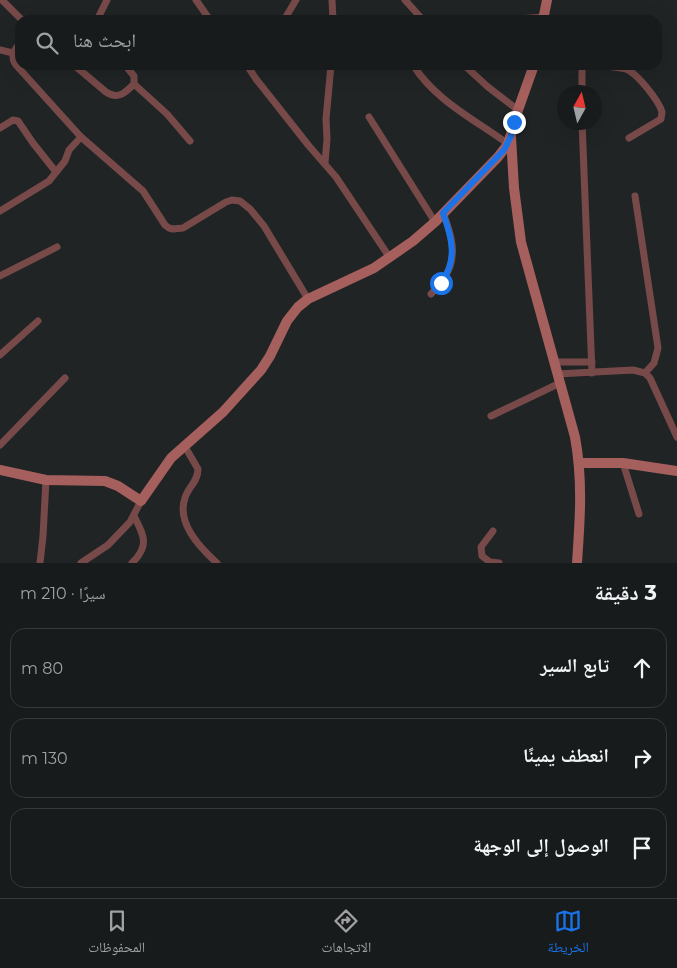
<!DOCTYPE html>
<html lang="ar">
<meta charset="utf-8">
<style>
:root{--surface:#181b1c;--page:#252829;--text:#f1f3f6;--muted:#9fa1a3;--line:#36393b;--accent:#1a73e8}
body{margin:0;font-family:Montserrat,"Noto Naskh Arabic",sans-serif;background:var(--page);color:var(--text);direction:rtl}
.compass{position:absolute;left:557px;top:85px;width:45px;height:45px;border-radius:50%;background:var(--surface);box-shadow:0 5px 20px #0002;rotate:8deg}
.stop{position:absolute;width:15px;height:15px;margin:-11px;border:4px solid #1a73e8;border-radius:50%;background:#fff}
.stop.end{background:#1a73e8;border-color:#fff;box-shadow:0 1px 5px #0008}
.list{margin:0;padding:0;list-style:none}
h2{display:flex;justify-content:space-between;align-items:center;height:65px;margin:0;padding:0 20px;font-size:21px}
h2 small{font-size:16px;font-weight:400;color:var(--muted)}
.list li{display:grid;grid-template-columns:32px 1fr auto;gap:15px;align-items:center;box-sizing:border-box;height:80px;margin:0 10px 10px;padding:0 10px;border:1px solid var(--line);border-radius:15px}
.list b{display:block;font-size:19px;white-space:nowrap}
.list em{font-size:16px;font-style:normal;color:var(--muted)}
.icon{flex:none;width:28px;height:28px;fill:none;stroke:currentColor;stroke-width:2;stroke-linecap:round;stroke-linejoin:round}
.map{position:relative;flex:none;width:677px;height:563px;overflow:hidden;direction:ltr}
.search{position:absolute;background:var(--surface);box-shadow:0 5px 20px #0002;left:15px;right:15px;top:15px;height:55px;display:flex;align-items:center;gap:12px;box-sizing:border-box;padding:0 18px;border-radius:15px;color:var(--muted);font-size:19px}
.sheet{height:335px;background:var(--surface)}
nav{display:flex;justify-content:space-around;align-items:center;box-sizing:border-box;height:70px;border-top:1px solid var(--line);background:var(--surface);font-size:14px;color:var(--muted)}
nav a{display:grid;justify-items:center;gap:2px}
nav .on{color:var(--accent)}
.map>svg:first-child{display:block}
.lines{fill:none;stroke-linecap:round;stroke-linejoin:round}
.street{stroke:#774a49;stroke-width:7}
.secondary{stroke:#a55f5d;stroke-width:10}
.route{stroke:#1a73e8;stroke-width:6}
</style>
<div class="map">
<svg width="677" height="563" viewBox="0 0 677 563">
<rect width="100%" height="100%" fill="#202425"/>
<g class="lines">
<!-- street -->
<g class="street">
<path d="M2,0l20,20"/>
<path d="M196,0l14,20"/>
<path d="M332,0l1,20"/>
<path d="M405,0l18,20"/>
<path d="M97,20l10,-20"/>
<path d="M284,20l12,-20"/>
<path d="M504,20l40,-3"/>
<path d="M20,43c-6,7 -10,14 -4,22l65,72 62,54 22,34 4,3 4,1 10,-1 43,-26 6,-2 8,1 10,8 14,17 44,73"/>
<path d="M0,50l13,3"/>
<path d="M74,65l32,27c12,8 19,1 28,-8v-8l-9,-11"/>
<path d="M247,65l9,14 53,67 27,31 54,81"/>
<path d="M413,65c23,36 61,54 95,79"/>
<path d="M464,65l24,22 30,23"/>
<path d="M582,65v27"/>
<path d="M606,65c7,3 13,2 20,4 11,4 33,32 36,43l-1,7 -32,19"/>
<path d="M134,84l33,30 23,27"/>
<path d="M369,117l66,105"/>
<path d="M582,122l10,251"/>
<path d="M0,128l13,-8 5,1 15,22 23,29"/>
<path d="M325,163l2,-24 -1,-20 5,-54"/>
<path d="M635,196l23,152 -4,15 -9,10"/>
<path d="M0,211l49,-30 16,-20 4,-11 12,-13"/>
<path d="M0,276l57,-29"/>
<path d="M431,294c5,-6 12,-12 15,-19 12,-20 5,-42 -3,-62"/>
<path d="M0,355l38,-34"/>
<path d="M554,362h38"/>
<path d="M557,374l76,-4 12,3 5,5 27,59"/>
<path d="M491,416l69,-33"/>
<path d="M0,445l65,-67"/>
<path d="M184,445l14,24c0,13 -10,18 -13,29 -9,25 15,50 32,65"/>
<path d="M623,463l16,51"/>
<path d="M493,531l-12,16 1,9 8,6 9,1"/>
<path d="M40,563l3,-27 3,-56"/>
<path d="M81,563l27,-18 22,-23 11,-21"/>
<path d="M132,563c18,-18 12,-27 2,-47"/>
</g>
<!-- secondary -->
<g class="secondary">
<path d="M543,20l4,-20"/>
<path d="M511,137l3,51 7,54 54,195c8,44 5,82 2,126"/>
<path d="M580,463h43l54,8"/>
<path d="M0,470l46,10 59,1 13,5 23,15 30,-43 52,-46 38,-42 9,-14 17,-35 11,-14 10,-8 66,-31 39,-27 22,-19 63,-65 10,-13 10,-34 16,-45"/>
</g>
</g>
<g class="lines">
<!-- route -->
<path class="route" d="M441,283c17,-23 11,-45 2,-70l61,-63 7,-14 3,-14"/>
</g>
</svg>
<svg class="compass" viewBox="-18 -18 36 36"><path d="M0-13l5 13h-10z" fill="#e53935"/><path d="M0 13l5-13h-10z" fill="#9fa1a3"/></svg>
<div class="stop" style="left:441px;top:283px"></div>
<div class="stop end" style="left:514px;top:122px"></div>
<div class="search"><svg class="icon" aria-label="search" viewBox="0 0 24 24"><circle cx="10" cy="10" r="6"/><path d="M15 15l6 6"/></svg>ابحث هنا</div>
</div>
<section class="sheet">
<h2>3 دقيقة<small>سيرًا · 210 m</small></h2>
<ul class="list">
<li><svg class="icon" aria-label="ahead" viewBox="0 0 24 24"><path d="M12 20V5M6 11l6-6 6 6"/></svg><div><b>تابع السير</b></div><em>80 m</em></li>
<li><svg class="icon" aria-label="right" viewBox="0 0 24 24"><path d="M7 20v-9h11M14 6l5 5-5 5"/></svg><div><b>انعطف يمينًا</b></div><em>130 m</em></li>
<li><svg class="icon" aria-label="arrive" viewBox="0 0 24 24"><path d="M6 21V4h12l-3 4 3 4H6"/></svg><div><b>الوصول إلى الوجهة</b></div></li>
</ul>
</section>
<nav>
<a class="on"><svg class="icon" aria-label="map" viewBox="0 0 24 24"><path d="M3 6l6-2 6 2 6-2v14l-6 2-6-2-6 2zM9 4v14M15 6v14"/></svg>الخريطة</a>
<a><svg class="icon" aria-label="directions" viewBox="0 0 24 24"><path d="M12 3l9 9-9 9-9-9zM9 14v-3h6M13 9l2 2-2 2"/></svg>الاتجاهات</a>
<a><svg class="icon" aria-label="saved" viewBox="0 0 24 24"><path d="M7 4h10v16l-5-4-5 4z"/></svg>المحفوظات</a>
</nav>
